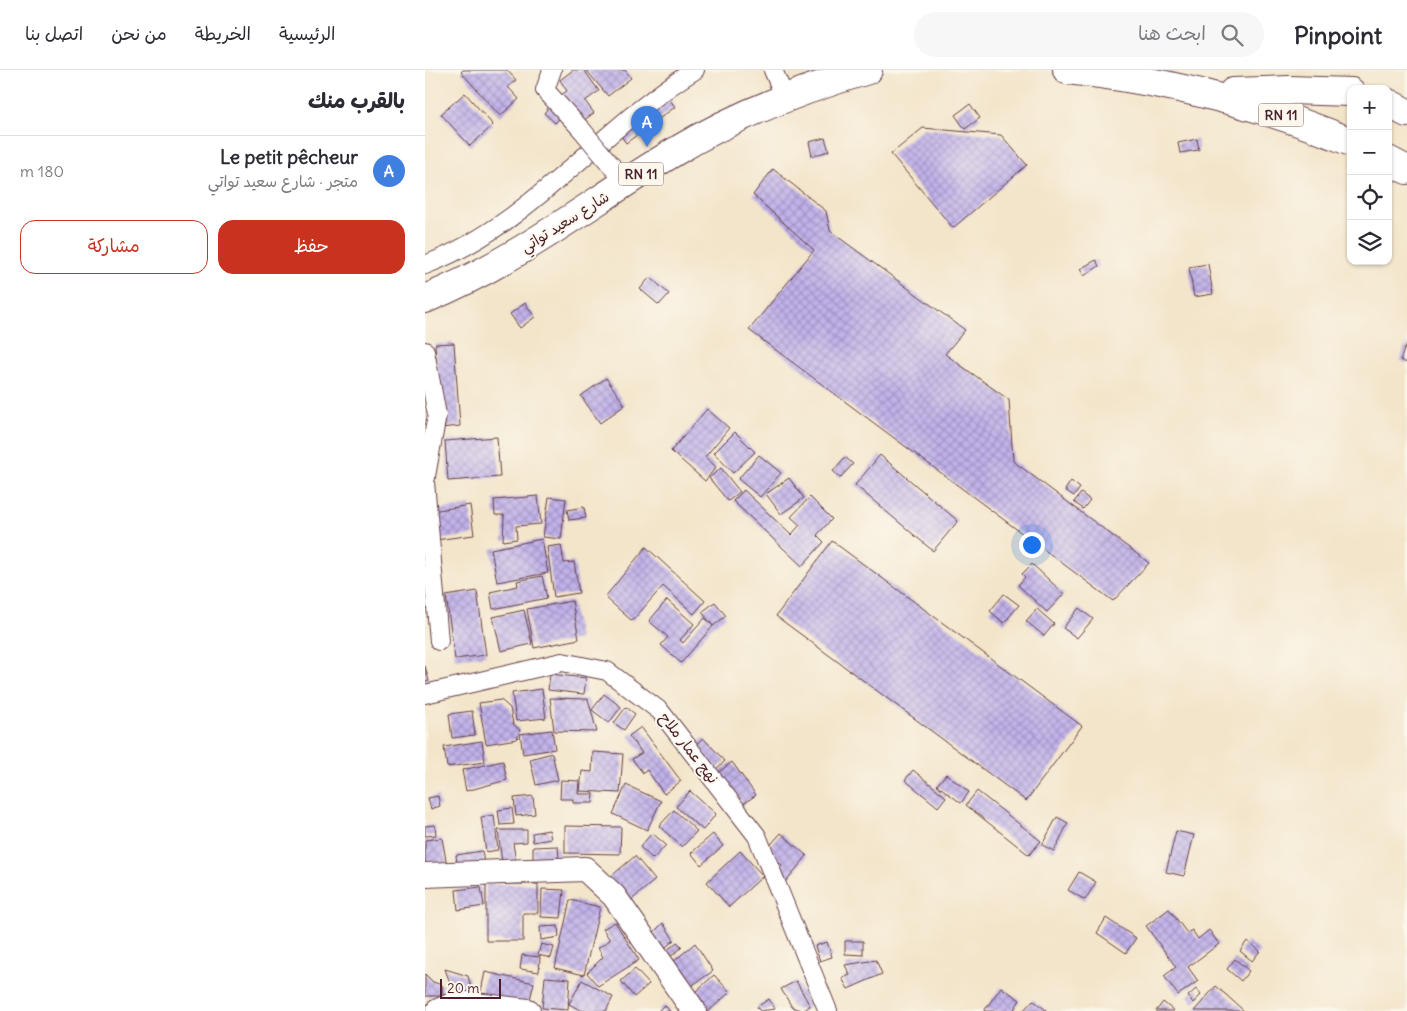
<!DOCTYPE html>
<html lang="ar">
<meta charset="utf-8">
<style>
:root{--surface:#fff;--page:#f7f7f7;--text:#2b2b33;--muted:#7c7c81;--line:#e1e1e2;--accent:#c8321e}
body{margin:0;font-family:Delius,"Playpen Sans Arabic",sans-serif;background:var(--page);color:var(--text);direction:rtl}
.controls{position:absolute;right:15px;top:15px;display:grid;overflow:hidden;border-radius:10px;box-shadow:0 1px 4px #0004}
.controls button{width:45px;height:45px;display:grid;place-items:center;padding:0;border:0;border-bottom:1px solid var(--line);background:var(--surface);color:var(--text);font:25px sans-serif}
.scale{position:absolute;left:15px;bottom:12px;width:61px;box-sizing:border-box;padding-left:5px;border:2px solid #4a1f2b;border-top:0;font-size:14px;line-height:18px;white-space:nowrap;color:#4a1f2b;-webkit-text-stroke:4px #fbf7ec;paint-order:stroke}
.you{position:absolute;left:606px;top:474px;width:18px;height:18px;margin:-12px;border:4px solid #fff;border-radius:50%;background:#1a73e8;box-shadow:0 0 0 8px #1a73e833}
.badge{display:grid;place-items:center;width:32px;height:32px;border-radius:50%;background:var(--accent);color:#fff;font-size:16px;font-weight:700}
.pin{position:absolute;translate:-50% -41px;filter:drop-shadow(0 1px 2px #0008)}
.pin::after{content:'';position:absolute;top:26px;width:18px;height:15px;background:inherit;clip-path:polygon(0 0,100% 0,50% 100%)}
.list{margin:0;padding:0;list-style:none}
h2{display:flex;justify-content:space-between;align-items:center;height:65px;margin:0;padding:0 20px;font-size:21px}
h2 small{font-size:16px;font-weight:400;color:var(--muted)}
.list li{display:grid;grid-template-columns:32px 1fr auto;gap:15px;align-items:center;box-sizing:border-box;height:70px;padding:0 20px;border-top:1px solid var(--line)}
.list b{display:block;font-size:19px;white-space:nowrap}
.list p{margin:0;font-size:16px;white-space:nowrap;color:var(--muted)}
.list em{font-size:16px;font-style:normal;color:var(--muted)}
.actions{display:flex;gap:10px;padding:15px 20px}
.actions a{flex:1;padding:11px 0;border:1px solid var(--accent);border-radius:15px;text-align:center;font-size:18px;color:var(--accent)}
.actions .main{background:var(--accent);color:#fff}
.icon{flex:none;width:28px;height:28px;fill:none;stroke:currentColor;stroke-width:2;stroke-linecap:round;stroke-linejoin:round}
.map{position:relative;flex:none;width:982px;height:941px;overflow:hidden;direction:ltr}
header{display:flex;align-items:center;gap:30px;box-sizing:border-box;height:70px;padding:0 25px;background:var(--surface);border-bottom:1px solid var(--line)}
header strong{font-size:24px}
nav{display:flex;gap:28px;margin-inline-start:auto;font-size:18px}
.search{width:350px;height:45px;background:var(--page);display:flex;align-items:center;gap:12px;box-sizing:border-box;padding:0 18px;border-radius:28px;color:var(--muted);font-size:19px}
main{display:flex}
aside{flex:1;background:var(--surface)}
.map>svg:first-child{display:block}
.building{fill:url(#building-cross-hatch)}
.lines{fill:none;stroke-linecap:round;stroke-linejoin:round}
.street-casing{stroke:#633d43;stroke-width:20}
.secondary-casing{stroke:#633d43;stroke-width:26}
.primary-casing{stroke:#633d43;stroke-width:30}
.street{stroke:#fff;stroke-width:18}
.secondary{stroke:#fff;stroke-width:24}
.primary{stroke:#fff;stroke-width:28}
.street-bridge-casing{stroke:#633d43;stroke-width:20;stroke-linecap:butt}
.street-bridge{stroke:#fff;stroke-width:18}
.labels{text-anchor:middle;stroke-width:4;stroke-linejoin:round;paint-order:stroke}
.shield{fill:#fbf7ec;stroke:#7f6065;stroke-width:1}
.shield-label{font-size:14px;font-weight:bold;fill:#4a1f2b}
.street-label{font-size:15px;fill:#4a1f2b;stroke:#fbf7ec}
</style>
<header>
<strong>Pinpoint</strong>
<div class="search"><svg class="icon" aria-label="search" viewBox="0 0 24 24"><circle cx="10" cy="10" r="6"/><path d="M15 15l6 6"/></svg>ابحث هنا</div>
<nav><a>الرئيسية</a><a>الخريطة</a><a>من نحن</a><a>اتصل بنا</a></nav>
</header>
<main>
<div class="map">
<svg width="982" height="941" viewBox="0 0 982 941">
<defs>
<pattern id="building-cross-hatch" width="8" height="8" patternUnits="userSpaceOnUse" patternTransform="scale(1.25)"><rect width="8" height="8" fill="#c1b2ea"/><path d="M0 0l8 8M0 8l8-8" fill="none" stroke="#9f90be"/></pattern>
</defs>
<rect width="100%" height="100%" fill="#fbf7ec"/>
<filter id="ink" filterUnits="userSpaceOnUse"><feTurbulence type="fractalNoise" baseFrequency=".02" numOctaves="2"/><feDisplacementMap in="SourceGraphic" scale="10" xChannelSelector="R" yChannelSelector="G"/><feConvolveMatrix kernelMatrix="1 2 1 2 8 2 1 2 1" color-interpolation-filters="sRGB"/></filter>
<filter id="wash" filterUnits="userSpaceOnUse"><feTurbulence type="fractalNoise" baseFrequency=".0096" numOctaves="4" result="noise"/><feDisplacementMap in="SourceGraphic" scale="20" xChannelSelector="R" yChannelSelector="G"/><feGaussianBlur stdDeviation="1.12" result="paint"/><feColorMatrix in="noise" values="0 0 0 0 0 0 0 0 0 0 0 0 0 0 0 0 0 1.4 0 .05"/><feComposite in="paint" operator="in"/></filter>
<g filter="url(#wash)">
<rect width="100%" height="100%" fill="#f3e5ca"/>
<g id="blocks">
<!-- building -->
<g class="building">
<path d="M38,0h44l9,10 -8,7 11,12 -19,17 -39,-44z"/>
<path d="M148,0h11l15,21 -14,10 9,12 -17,12 -20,-27 10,-7 -7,-11z"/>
<path d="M161,0h39l6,8 -23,18z"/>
<path d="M40,23l28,32 -23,21 -29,-32z"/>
<path d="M243,27l7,10 -49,36 -7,-10z"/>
<path d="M545,34l10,14 -15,11 -10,-14z"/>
<path d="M125,36l11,11 -6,6 -11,-10z"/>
<path d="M498,58l78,7 26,30 -74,63 -62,-74z"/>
<path d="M400,68l4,13 -17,5 -3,-14z"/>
<path d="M772,69l2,11 -19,3 -2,-10z"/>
<path d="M348,99l53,42 4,20 135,99 -20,24 64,46 4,61 136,102 -36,38 -364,-271 65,-80 -61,-55z"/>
<path d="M671,190l3,6 -15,10 -4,-7z"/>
<path d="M783,194l5,30 -19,3 -5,-30z"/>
<path d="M225,207l19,17 -10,11 -19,-16z"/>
<path d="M100,233l10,14 -15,11 -10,-14z"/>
<path d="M29,273l6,83 -19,2 -6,-84z"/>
<path d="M982,273v20l-7,-3z"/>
<path d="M181,308l19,27 -25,18 -19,-27z"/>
<path d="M282,339l22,19 -24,29 11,10 -11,14 -34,-30z"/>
<path d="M310,362l20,20 -22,21 -19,-20z"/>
<path d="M72,367l3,40 -52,4 -3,-40z"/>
<path d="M334,385l22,18 -21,24 -22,-18z"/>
<path d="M455,385l78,66 -25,30 -78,-66z"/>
<path d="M420,387l8,7 -13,14 -7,-7z"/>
<path d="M296,398l19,24 -12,9 -19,-23z"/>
<path d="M364,408l15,20 -23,16 -15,-20z"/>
<path d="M646,411l9,7 -6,8 -9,-6z"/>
<path d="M319,420l47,45 9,-10 -9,-8 19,-20 22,22 -15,16 7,7 -22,24 -69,-65z"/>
<path d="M656,423l9,7 -7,9 -9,-7z"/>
<path d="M113,426l3,28 -25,2 1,13 -14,2 1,-26h-9l-1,-15z"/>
<path d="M124,427l17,2 -5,40 -18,-2z"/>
<path d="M45,435l4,30 -39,5 -3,-29z"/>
<path d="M159,437l2,11 -17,2 -2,-10z"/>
<path d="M117,469l6,34 -51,9 -6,-33z"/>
<path d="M407,471l250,185 -56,75 -250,-185z"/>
<path d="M136,475l3,18 10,-1 5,31 -25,4 -7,-50z"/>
<path d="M221,477l59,54 -11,13 -31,-28 -31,35 -27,-24z"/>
<path d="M607,494l32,30 -17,18 -29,-27 7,-8 -3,-3z"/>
<path d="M117,506l5,22 -54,11 -3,-17 28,-6 -1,-5z"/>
<path d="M52,521l9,64 -31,4 -9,-63z"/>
<path d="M579,524l15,11 -15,18 -14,-12z"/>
<path d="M242,530l27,24 -14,16 3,3 22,-25 8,8 -32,37 -20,-18 7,-8 -19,-16z"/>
<path d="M147,531l7,38 -45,9 -7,-39z"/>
<path d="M290,532l11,14 -13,10 -11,-14z"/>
<path d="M654,538l14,11 -16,19 -14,-10z"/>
<path d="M612,539l17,15 -10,12 -18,-15z"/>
<path d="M99,540l8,34 -31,7 -8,-34z"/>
<path d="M0,596l4,15 -4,1z"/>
<path d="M125,604l36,4 -2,16 -36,-4z"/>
<path d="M117,619l4,29 -30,3 -4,-28z"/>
<path d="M179,624l17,13 -12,16 -17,-13z"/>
<path d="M125,628l38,1 9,33 -43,-1z"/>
<path d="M76,630l9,8 3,16 7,6 -3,9 -31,5 -7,-41z"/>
<path d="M201,637l9,7 -11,16 -10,-7z"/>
<path d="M47,641l3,24 -23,3 -3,-24z"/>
<path d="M216,657l40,54 -17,13 -17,-24 -4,3 -11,-14 10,-6 -13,-17z"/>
<path d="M127,660l3,19 -32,5 -3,-20z"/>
<path d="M278,668l22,23 -10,9 -22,-23z"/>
<path d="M57,671l3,21 -38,5 -3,-20z"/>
<path d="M168,682l30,2 -3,39 -40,-2 2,-20 10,1z"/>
<path d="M127,683l6,27 -22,5 -6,-26z"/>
<path d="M78,691l4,19 -41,11 -4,-21z"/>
<path d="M307,692l24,33 -13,9 -24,-32z"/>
<path d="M488,700l33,27 -8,10 -33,-27z"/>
<path d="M521,704l23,18 -8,11 -24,-18z"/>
<path d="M136,710l18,1 -1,13h16l-1,9h-20v-4h-13z"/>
<path d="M201,715l35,16 -14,29 -34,-16z"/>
<path d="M265,721l26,23 -13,16 -27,-23z"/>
<path d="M552,721l64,50 -12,14 -63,-50z"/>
<path d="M13,726l2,10 -9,3 -3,-11z"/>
<path d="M108,726l2,18 -19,2 -2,-18z"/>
<path d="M87,738l2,16 -14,1 -2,-15z"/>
<path d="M249,740l23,21 -15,16 -23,-21z"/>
<path d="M69,745l4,35 -12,2 -5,-35z"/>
<path d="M632,747l11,6 -14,28 -12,-6z"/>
<path d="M10,755l1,10 -11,1v-10z"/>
<path d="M140,756l56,1 -1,27 -55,-1z"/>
<path d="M73,760h29v12l-14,1 3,19 -14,1z"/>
<path d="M124,760l2,9 -18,3 -1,-9z"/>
<path d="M751,761l18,4 -10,41 -18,-4z"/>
<path d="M227,763l14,12 -13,14 -13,-12z"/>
<path d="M356,763l26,23 -22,26 -10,-9 7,-8 -17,-14z"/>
<path d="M288,764l10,12 -22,19 -10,-12z"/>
<path d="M17,768l6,33 -23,2v-33z"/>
<path d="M133,776l1,14 -26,1v-14z"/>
<path d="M57,781l3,18 -27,4 -2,-18z"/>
<path d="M315,781l23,25 -34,31 -22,-25z"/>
<path d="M210,786l20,24 -26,22 -20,-24z"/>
<path d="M654,802l17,10 -11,18 -17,-10z"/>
<path d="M61,814h52v29h-15v28h-37z"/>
<path d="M56,817l3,19 -26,4 -2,-20z"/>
<path d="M117,819l22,1 -3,28 -20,-1z"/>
<path d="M145,830l30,7 -16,68 -29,-7z"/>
<path d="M744,839l18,24 5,-3 6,9 11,-9 10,14 -31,23 10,14 -20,14 -14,-19 12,-9 -30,-41z"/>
<path d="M681,848l30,20 -10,15 -29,-20z"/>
<path d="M190,852l24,38 -41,26 -11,-13 16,-16 -5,-9 12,-8 -7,-11z"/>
<path d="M238,853l11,17 -16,14 -10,-16z"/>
<path d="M133,856l1,11 -18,3 -1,-13z"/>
<path d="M420,871h18v14l-18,-1z"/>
<path d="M822,871l13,10 -8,10 -12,-10z"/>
<path d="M252,872l5,5 -19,16 -5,-5z"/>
<path d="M402,872l5,15 -12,4 -5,-15z"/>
<path d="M270,873l18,28 -32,22 -17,-23z"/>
<path d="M116,874l13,3 -3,11 -13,-3z"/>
<path d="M97,885l18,2 -1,15 -19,-3z"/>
<path d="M810,889l14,12 -8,10 -14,-12z"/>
<path d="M451,890l6,14 -34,15 -6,-11 8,-3 -5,-10z"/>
<path d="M20,899l23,7 8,31 -18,-2z"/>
<path d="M210,899l14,15 -15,13 -13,-16z"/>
<path d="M60,902l49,11 -7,28 -48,-10z"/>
<path d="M0,904l8,8 9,3 1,11h-18z"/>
<path d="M289,905l16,17 -21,19h-15l-9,-10z"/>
<path d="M120,907l25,2 -2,31 -26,-2z"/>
<path d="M157,910l31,17 -7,14h-24l-13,-7z"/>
<path d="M371,911l14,25 -7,5 -11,-4 -11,-18z"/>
<path d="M791,916l27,24 -1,1h-48z"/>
<path d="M576,917l19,13 -7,11h-29z"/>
<path d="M771,919l5,6 -8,8 -5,-7z"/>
<path d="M344,929l6,10 -15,2 -3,-4z"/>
<path d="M608,930l14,11h-24z"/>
<path d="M738,932l11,9h-18z"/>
<path d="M239,935l6,6h-12z"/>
</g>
</g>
</g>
<g filter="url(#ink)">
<use href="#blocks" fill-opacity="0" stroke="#633d43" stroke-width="1"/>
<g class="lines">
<defs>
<g id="street">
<path d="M127,0l-7,20 37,40"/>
<path d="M348,0l12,28"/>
<path d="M0,195c106,-40 175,-137 270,-195"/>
<path d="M0,281l12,64 -12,67 14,159"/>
<path d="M0,624l137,-32 45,9 53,40 97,125 71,175"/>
</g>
<g id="secondary">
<path d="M0,805l160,-6 29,27 80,115"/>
<path d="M13,941l19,-8 71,8"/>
</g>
<g id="primary">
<path d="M642,0c98,10 192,34 284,72"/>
<path d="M808,22l56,-2 62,2"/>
<path d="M963,33l19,10"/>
<path d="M963,90l19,10"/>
<path d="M0,229c91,-37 167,-98 251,-148 59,-36 125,-61 192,-81"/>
</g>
</defs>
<!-- street casing -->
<use href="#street" class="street-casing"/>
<!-- secondary casing -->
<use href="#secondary" class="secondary-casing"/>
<!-- primary casing -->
<use href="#primary" class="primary-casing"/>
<!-- street -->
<use href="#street" class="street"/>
<!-- secondary -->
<use href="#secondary" class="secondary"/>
<!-- primary -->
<use href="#primary" class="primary"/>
<defs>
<path id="street-bridge" d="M157,60l33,40"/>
</defs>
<!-- street-bridge casing -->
<use href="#street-bridge" class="street-bridge-casing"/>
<!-- street-bridge -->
<use href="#street-bridge" class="street-bridge"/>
</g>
</g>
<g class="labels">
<!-- shield labels -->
<g class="shield">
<rect x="833.5" y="33.5" width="45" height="23" rx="4"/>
<rect x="193.5" y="92.5" width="45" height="23" rx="4"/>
</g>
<g class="shield-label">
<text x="856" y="50">RN 11</text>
<text x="216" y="109">RN 11</text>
</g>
<!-- street labels -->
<g class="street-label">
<text transform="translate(140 152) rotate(-32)" y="5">شارع سعيد تواتي</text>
<text transform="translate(264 678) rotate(52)" y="5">نهج عمار ملاح</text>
</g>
</g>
</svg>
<div class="controls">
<button>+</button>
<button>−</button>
<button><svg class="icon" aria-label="locate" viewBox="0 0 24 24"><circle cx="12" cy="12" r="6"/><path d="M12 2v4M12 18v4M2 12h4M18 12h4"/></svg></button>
<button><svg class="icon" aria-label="layers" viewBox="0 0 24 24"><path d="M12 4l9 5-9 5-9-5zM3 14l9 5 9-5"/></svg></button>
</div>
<div class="scale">20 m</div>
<div class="you"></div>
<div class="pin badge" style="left:222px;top:77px;background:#3f7fe0">A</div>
</div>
<aside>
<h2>بالقرب منك<small></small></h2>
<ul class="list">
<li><span class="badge" style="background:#3f7fe0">A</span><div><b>Le petit pêcheur</b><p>متجر · شارع سعيد تواتي</p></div><em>180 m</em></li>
</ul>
<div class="actions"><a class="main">حفظ</a><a>مشاركة</a></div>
</aside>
</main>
